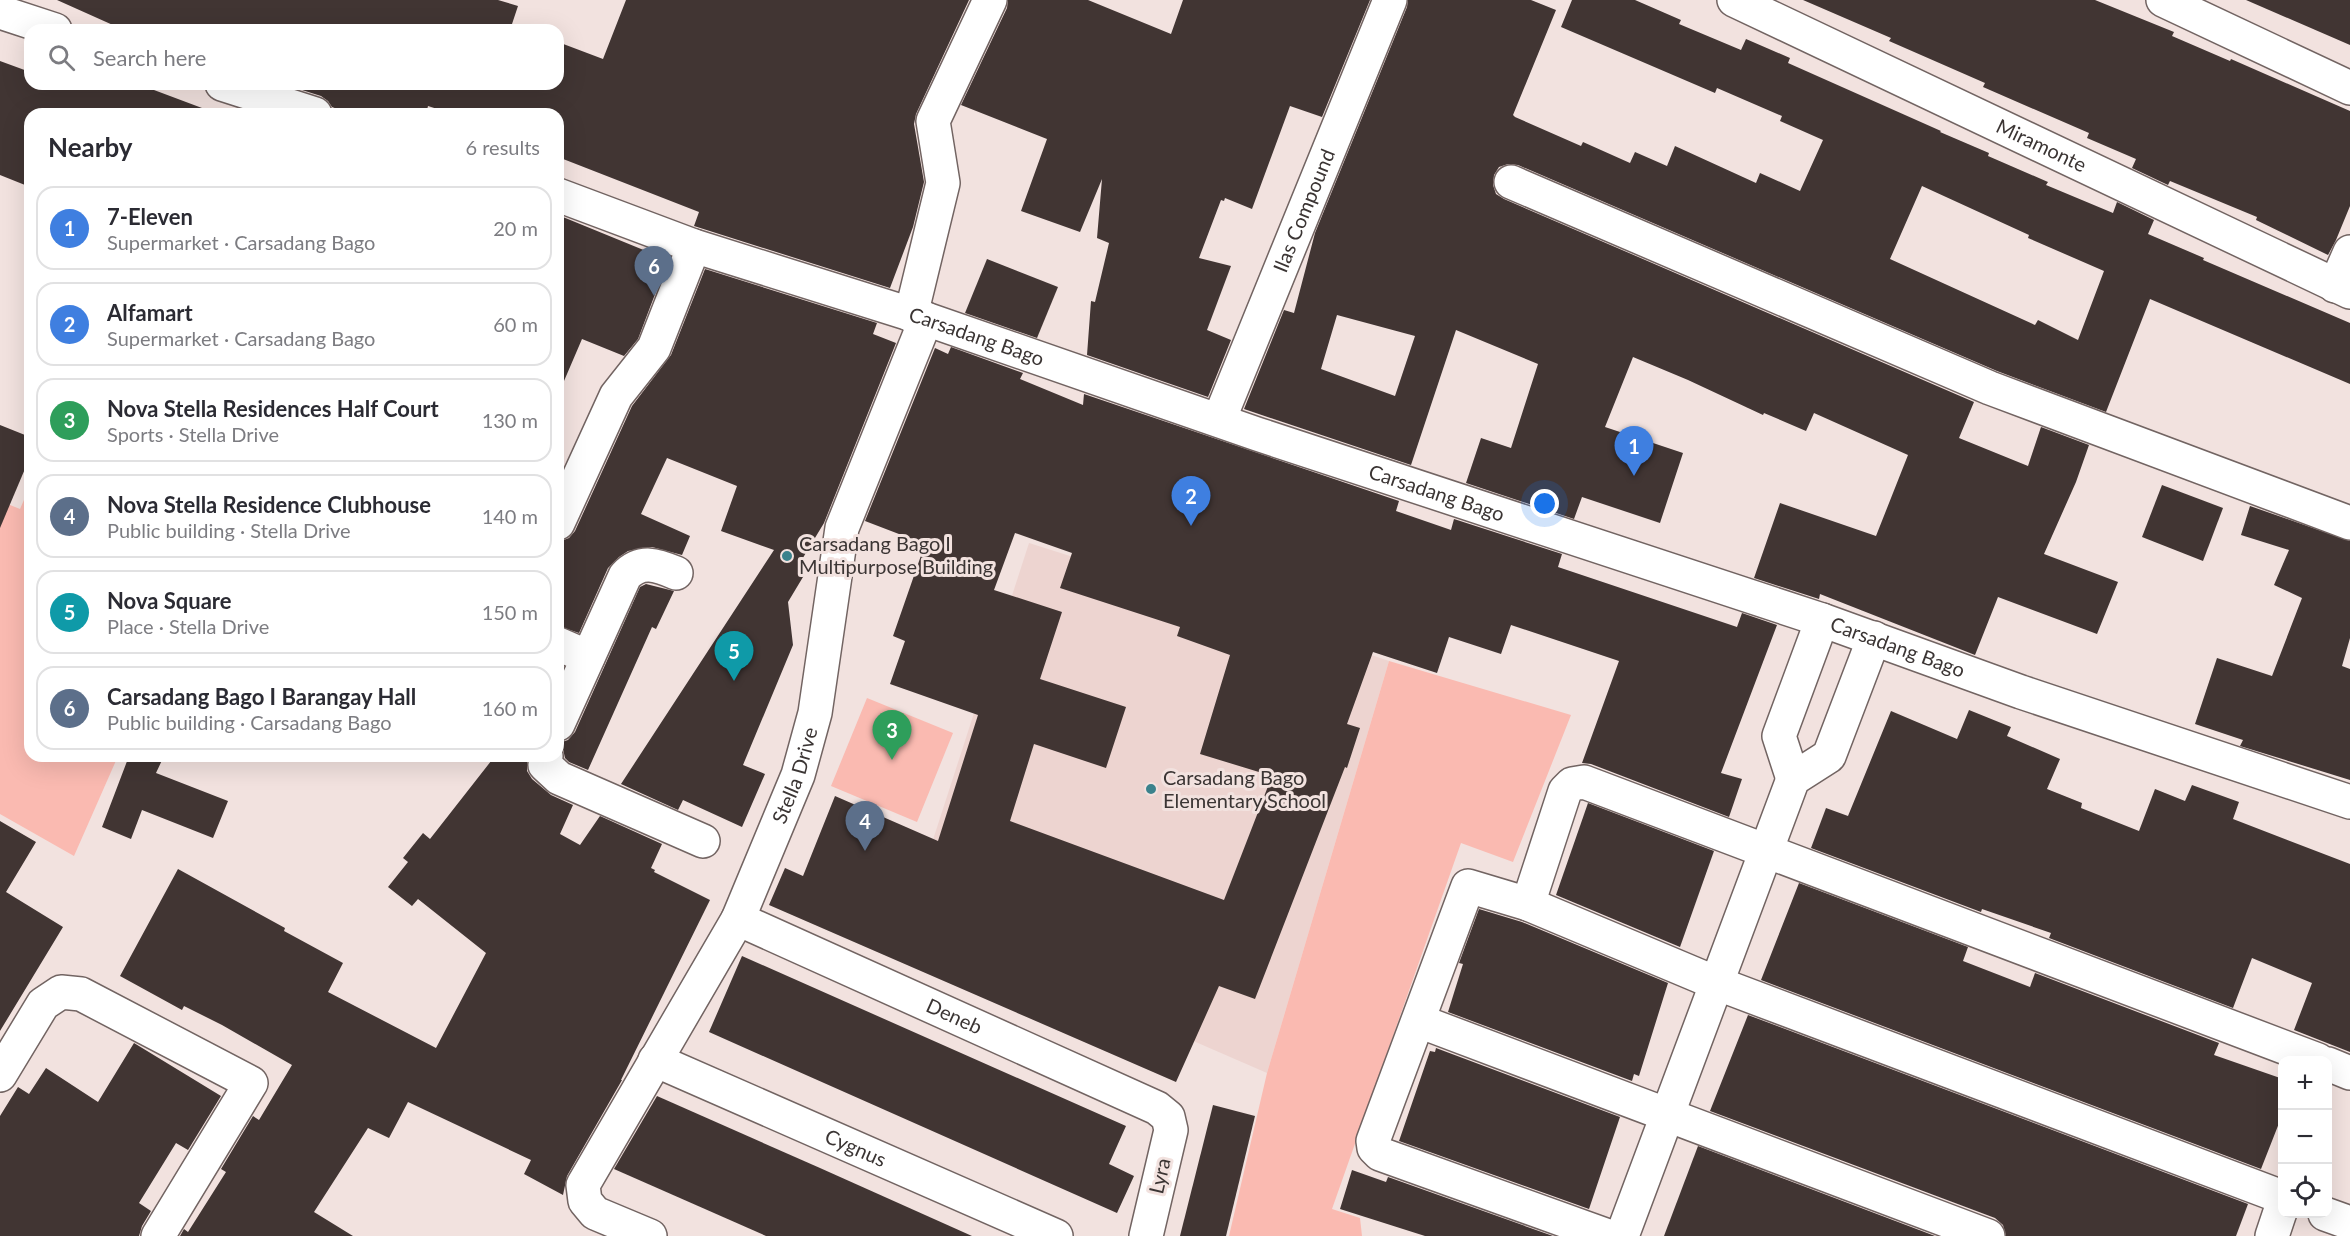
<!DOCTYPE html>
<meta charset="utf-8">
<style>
:root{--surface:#fff;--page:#f7f7f7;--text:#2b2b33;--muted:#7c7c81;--line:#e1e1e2;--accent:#3b828c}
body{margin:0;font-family:Lato,sans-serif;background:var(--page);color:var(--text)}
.controls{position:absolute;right:18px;bottom:18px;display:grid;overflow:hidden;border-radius:12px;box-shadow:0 6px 24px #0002}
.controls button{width:54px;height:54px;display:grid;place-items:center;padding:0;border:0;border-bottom:2px solid var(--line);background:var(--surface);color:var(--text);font:30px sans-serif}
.you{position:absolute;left:1545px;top:504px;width:21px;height:21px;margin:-15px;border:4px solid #fff;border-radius:50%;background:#1a73e8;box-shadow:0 0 0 9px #1a73e833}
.badge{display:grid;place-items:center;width:39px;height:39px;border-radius:50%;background:var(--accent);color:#fff;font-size:20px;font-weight:700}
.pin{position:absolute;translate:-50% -50px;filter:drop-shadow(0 2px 3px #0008)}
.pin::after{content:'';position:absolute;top:32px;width:21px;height:18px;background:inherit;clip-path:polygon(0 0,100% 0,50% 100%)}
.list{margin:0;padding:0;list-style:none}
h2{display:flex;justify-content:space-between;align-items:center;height:78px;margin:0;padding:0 24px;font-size:26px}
h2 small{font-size:20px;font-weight:400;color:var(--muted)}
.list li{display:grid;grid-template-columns:39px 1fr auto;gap:18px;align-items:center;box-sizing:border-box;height:84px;margin:0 12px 12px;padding:0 12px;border:2px solid var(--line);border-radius:18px}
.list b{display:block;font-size:22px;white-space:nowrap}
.list p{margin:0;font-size:20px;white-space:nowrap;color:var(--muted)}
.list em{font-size:20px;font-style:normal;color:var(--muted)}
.icon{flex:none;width:33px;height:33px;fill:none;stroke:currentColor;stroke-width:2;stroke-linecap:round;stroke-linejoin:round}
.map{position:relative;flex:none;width:2350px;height:1236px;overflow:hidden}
.search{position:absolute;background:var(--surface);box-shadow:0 6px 24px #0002;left:24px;top:24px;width:540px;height:66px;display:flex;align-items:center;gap:15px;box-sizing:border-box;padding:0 21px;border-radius:18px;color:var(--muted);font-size:22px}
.panel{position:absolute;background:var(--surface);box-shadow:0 6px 24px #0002;left:24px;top:108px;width:540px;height:654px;border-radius:18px}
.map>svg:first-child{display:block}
.built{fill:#edd4d0}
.green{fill:#fabab1}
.building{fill:#413533;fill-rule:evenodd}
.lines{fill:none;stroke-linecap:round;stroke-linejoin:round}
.street-casing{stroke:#726462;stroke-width:36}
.secondary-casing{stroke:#726462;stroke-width:36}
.street{stroke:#fff;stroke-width:33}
.secondary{stroke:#fff;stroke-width:33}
.poi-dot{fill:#3b828c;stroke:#f2e2df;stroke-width:2}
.labels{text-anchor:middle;stroke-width:6;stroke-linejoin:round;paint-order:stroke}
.street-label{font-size:20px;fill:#3b3534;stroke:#f2e2df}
.poi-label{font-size:20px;fill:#3b3534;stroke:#f2e2df;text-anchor:start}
</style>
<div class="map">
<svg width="2350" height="1236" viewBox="0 0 2350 1236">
<rect width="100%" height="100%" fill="#f2e2df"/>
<!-- built -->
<path class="built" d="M1029,543l180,57 180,61 -122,412 -359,-156z"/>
<!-- green -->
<g class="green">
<path d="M30,486v270h88l-44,100 -74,-42v-313l20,8z"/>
<path d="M1389,661l182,54 -58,147 -52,-19 -129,366 28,9 2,18h-133l38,-163z"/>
<path d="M867,698l86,35 -36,89 -86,-36z"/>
</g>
<!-- building -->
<g class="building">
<path d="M57,0h441l20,6 -6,18 16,6h-404z"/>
<path d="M626,0h343l-53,114 -2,10 10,58 -11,45 -23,61 -196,-62 5,-14 -141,-55v-43h-105l-25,-8 -2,8h-76l-18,-7 -4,-6 -7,-5 -38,-12h275v-42l45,17z"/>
<path d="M1008,0h80l83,34 12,-34h187l-48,117 -32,-11 -38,103 -27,-11 -1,3 -3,-1 -22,58 32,8 -24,64 24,10 -23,57 -121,-42 4,-54 4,1 14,-59 -12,-5 5,-59 -22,53 -59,-21 26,-72 -86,-34 46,-97z"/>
<path d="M1408,0h123l25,10 -43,105 2,2 66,29 2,-4 47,21 5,-11 32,14 8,-20 81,37 4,-10 40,18 23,-51 -43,-19 2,-5 -65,-28 -2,5 -154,-66 11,-27h63l46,20 -2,4 62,26 5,-11 44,19 -2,5 153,68 -1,1 49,21 -1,3 60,26 -2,3 67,28 4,-11 37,18 -6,14 56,24 -1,2 147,63v61l-200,-85 -44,113 -109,-41 -479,-206 -10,-1 -9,3 -5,8 -1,10 3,9 8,5 470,203 -15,36 69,28 13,-39 48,18 -13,37 -32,72 74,28 -21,52 -99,-37 -23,58 -155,-61 -1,5 -65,-21 26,-75 96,33 32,-81 -94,-42 -8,18 -42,-18 -1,2 -75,-35 -55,-23 -28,70 78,26 -23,70 -78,-26 -8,22 -108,-36 15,-45 30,10 27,-84 -82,-34 -45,135 -167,-56 40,-99 10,3 21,-80 92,-226zM1922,186l107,49 -1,3 76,33 -26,69 -40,-20 -3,5 -145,-66zM1337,315l78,21 -20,60 -74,-27z"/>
<path d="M1803,0h292l79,32 -2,4 58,25 1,-2 119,52v95l-14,34 -8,15 -72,-35 1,-3 -87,-36 -2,4 -36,-17 4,-9 -49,-21 2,-5 -106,-46 2,-4 -96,-42 2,-3z"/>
<path d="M2246,0h104v45z"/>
<path d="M0,61l30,11v12h108l72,27 -1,3h-179v73l-30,-12z"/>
<path d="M558,215l110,45 -30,79 -14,17 -42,-17 -24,56z"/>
<path d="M987,259l71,28 -21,51 -72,-25z"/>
<path d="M705,269l172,54 -4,11 23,9 -72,180 -26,43 8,6 -18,30 5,43 -50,120 22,9 -23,53 -59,-27 -5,10 -57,-26 153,-234 -53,-19 16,-45 -70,-28 -26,56 49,22 -8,19 -30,-8 -24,4 -9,6 -11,11 -29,65 -21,-7v-79l3,-6 8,-3 6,-7 57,-125 39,-51z"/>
<path d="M951,347l72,26 -3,6 63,26 1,-11 315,107 -3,10 55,19 3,-11 108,35 -4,13 179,60 5,-14 35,12 -56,148 21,6 -13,38 -138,-53 -9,-1 37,-102 -108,-36 -10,29 -52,-17 -12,36 -64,-21 -26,72 13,4 -13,40 -2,-1 -90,232 -36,-13 -43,96 -407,-177 16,-37 18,8 32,-80 103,45 40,-126 -88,-31 15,-43 -12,-5 32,-92 -60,-23 70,-173 13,6zM1015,533l57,20 -12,35 120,39 -3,9 53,19 -30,99 72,22 -48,124 -214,-79 24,-77 72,24 20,-61 -86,-28 22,-67 -68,-22z"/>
<path d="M0,425l30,12v20l-30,71z"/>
<path d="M2162,485l61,23 -20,53 -61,-24z"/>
<path d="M2250,506l100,35v97l-8,28 8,3v111l-110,-34 3,-6 -48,-16 22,-66 55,18 30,-78 -28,-13 15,-35 -48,-15z"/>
<path d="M646,584l28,7 -18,38 -4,-2 -64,143 -19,-8 -4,-4 -2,-9 -4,-6 9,-3 7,-8 65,-145z"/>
<path d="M1969,710l42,17 -4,9 53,23 -13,30 35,14 -1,5 58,23 16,-42 30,12 7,-16 47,17 -6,17 117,45v188l-56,-22 18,-47 -60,-25 -19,50 -184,-70 2,-5 -69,-24 -1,3 -170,-64 15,-40 22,8 43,-105 66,28z"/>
<path d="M129,756h35l-8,17 72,28 -15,37 -71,-28 -11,29 -29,-12z"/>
<path d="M495,756h32v15l5,8 19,16 22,10 -13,29 20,11 20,-29 62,28 -11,24 4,2 -1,2 56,28 -89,180h1l-55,96 -4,19 -39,-21 7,-14 -123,-58 -19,36 -21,-10 -54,84 39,24h-173l4,-7 4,3 38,-60 -5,-3 32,-53 6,4 33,-55 -70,-40 -38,-19 -2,4 -62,-34 58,-107 107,59 -1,3 59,32 -15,29 108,56 50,-95 -68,-54 -6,7 -24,-19 20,-25 -5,-4 20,-25 7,6z"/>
<path d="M1588,803l126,48 -34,96 -124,-52z"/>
<path d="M0,821l36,21 -30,50 57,35 -63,104z"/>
<path d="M1799,883l169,64 -5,14 67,26 5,-14 184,70 -5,12 69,24v34l-22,56 -500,-189z"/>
<path d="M1479,909l43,13 146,61 -29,93 -5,-2 -2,7 -184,-69 15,-48 -4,-1z"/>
<path d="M742,956l384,170 -17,38 25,12 -17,37 -408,-181z"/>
<path d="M1748,1015l500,189 -12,32h-230l-3,-11 -8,-7 -285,-107z"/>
<path d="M134,1043l87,53 -33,54 -12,-7 -37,60 12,8 -9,15 -3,10h-139v-120l18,-29 11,7 17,-26 52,34z"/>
<path d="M1436,1048l184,69 -31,92 -190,-68 31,-90 5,1z"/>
<path d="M657,1096l163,72 152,68h-206l-152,-67z"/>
<path d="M1213,1105l42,11 -29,120h-46z"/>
<path d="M1698,1146l237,90h-271z"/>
<path d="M1352,1170l34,12 2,-5 165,59h-128l-85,-27z"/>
</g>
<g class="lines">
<defs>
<g id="street">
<path id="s1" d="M1734,0l616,292"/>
<path d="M2163,0l187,88"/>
<path d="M1511,182l479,206 360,135"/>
<path d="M2335,286l15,-34"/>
<path d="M911,315l32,-132 -10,-62 57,-121"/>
<path id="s2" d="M1219,420l171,-420"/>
<path d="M558,523l58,-127 38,-48 40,-102"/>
<path d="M558,644l30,13"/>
<path d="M558,724l67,-148c16,-17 32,-11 51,-3"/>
<path d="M546,756l-1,9 14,13 144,63"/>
<path d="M1793,779l-14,-43 43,-116"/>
<path d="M1528,904l37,-113 7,-7 12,-2 734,278"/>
<path id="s3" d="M738,919l419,189 11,9 3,13 -25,106"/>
<path d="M1419,1021l569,215"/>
<path id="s4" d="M655,1060l401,176"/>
<path d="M2328,1064l22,9"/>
<path d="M0,1075l43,-71 18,-12 20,2 170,89 -93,153"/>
<path d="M2325,1214l25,9"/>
<path id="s5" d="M650,1236l-55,-23 -10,-12 -2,-16 155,-266 60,-144 17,-62 27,-185 84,-209"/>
<path d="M1608,1236l-228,-82 -6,-6 -1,-7 95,-255 60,18 188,79 566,214"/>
<path d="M1622,1236l171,-457 36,-23 45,-118"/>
<path d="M2272,1236l10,-30"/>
</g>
<g id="secondary">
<path d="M0,12l55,18"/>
<path d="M222,84l93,30"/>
<path id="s6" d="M558,195l136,51 232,73 331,115 565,186 199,72 329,110"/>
</g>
</defs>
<!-- street casing -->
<use href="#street" class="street-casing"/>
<!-- secondary casing -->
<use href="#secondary" class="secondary-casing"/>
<!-- street -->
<use href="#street" class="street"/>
<!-- secondary -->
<use href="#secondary" class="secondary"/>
</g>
<!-- markers -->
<g class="poi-dot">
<circle cx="787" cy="556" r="6"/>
<circle cx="1151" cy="789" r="6"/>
</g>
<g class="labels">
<!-- street labels -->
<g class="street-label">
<text dy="7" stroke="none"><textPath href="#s1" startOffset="340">Miramonte</textPath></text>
<text dy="7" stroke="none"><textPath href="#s2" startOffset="226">Ilas Compound</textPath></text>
<text dy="7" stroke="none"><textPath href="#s6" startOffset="442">Carsadang Bago</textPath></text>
<text dy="7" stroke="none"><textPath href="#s6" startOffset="928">Carsadang Bago</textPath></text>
<text dy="7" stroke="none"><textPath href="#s6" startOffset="1414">Carsadang Bago</textPath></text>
<text dy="7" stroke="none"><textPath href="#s5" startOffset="554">Stella Drive</textPath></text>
<text dy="7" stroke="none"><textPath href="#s3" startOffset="237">Deneb</textPath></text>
<text dy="7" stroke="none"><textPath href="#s4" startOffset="219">Cygnus</textPath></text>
<text transform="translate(1160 1176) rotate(-77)" y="7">Lyra</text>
</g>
<!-- poi labels -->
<g class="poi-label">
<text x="799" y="551">Carsadang Bago I<tspan x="799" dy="23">Multipurpose Building</tspan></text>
<text x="1163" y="785">Carsadang Bago<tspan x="1163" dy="23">Elementary School</tspan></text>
</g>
</g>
</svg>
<div class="controls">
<button>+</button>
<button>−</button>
<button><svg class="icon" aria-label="locate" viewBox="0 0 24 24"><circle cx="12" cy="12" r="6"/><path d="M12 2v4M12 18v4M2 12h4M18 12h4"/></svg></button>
</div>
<div class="you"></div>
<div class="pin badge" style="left:1634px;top:476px;background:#3f7fe0">1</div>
<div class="pin badge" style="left:1191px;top:526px;background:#3f7fe0">2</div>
<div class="pin badge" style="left:892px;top:760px;background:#2e9e5b">3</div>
<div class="pin badge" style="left:865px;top:851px;background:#5c6f8a">4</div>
<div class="pin badge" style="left:734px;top:681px;background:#0f9aa8">5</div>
<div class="pin badge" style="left:654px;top:296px;background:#5c6f8a">6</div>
<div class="search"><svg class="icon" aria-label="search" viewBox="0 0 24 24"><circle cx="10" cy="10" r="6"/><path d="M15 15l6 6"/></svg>Search here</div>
<section class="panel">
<h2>Nearby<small>6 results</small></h2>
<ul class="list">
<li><span class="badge" style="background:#3f7fe0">1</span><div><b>7-Eleven</b><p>Supermarket · Carsadang Bago</p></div><em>20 m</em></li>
<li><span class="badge" style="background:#3f7fe0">2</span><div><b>Alfamart</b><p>Supermarket · Carsadang Bago</p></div><em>60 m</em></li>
<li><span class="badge" style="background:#2e9e5b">3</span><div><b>Nova Stella Residences Half Court</b><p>Sports · Stella Drive</p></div><em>130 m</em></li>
<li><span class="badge" style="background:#5c6f8a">4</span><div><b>Nova Stella Residence Clubhouse</b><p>Public building · Stella Drive</p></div><em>140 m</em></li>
<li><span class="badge" style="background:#0f9aa8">5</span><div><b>Nova Square</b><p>Place · Stella Drive</p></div><em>150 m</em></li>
<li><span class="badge" style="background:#5c6f8a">6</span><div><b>Carsadang Bago I Barangay Hall</b><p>Public building · Carsadang Bago</p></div><em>160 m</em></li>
</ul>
</section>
</div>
